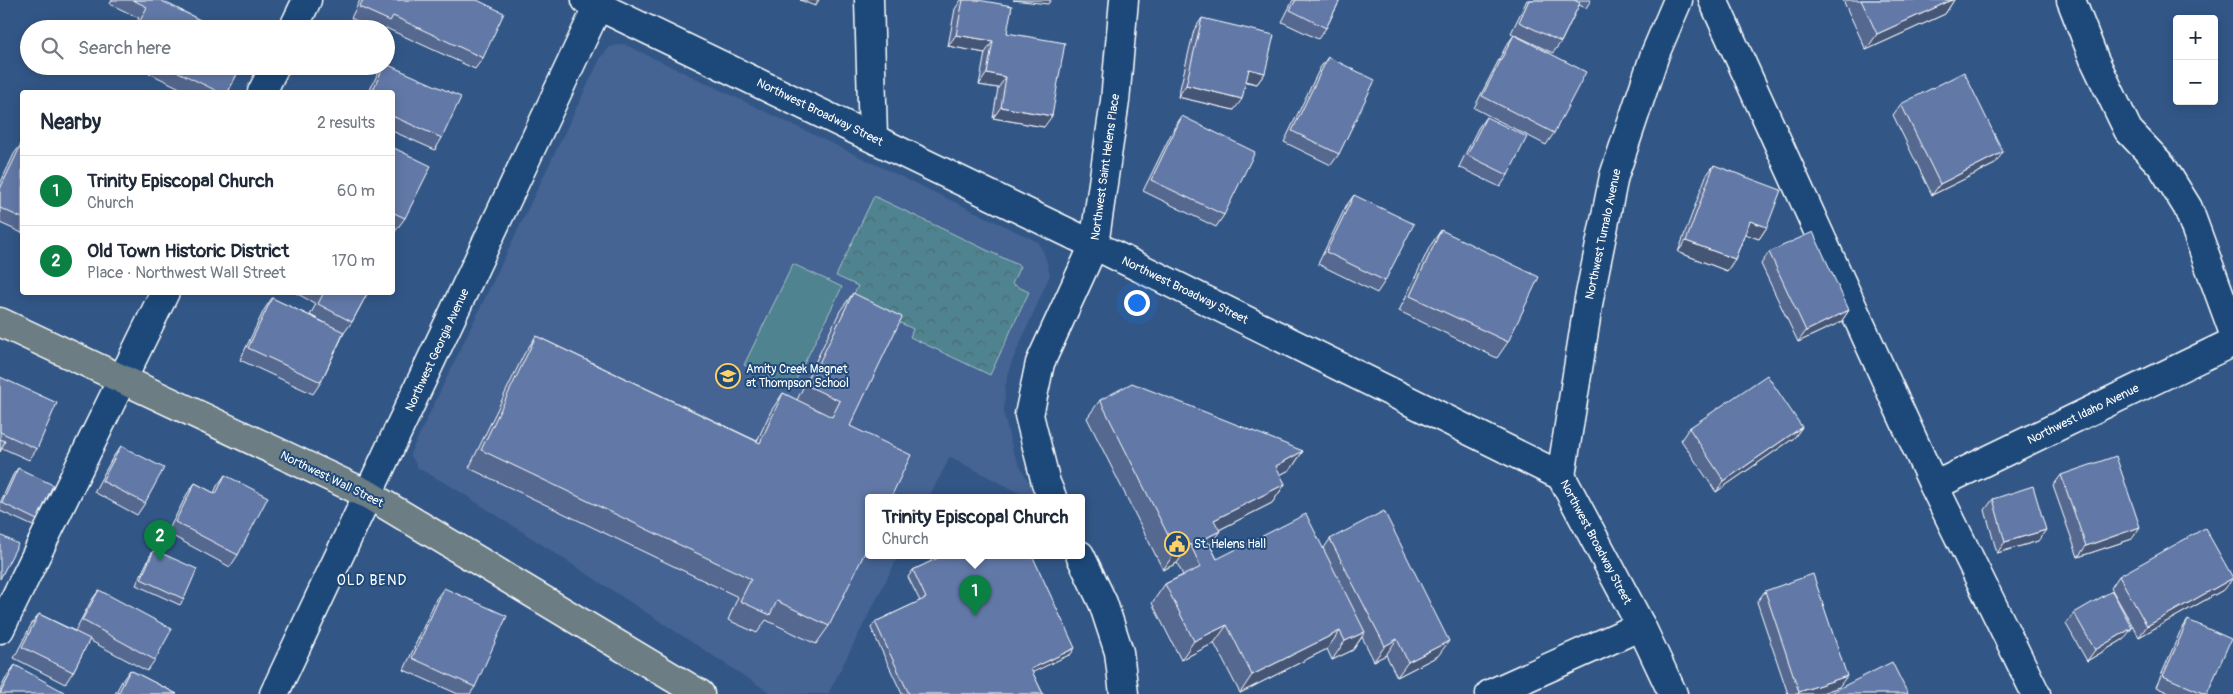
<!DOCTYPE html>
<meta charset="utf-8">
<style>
:root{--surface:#fff;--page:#f6f6f7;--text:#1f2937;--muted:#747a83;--line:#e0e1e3;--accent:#0b8043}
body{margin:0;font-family:Pangolin,sans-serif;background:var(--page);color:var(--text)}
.controls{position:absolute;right:15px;top:15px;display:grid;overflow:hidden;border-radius:5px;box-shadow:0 2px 12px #0003}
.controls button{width:45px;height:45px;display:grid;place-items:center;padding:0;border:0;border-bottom:1px solid var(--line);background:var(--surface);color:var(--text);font:25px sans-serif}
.you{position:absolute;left:1136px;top:302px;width:18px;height:18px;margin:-12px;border:4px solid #fff;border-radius:50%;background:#1a73e8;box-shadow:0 0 0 8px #1a73e833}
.badge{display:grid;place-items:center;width:32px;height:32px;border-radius:50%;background:var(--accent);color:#fff;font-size:16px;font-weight:700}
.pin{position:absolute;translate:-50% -41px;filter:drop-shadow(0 1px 2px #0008)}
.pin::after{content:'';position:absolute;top:26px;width:18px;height:15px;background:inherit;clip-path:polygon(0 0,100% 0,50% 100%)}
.popup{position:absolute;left:865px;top:494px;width:220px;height:65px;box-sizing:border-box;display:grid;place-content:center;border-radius:5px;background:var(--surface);filter:drop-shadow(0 1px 4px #0005);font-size:16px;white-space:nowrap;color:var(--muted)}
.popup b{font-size:19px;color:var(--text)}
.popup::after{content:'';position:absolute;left:50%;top:100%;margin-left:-10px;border:10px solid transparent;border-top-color:var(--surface)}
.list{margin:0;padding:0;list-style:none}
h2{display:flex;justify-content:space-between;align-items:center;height:65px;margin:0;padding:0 20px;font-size:21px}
h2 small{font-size:16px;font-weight:400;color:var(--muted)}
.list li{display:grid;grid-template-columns:32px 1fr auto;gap:15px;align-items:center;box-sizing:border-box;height:70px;padding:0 20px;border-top:1px solid var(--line)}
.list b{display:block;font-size:19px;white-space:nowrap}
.list p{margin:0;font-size:16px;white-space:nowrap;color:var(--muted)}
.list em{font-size:16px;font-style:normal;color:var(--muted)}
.icon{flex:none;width:28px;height:28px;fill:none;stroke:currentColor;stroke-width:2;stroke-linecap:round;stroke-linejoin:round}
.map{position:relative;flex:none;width:2233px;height:694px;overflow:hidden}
.search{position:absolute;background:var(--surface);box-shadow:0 2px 12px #0003;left:20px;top:20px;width:375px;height:55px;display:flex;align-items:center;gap:12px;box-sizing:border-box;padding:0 18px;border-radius:28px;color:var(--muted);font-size:19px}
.panel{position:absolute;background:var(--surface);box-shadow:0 2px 12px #0003;left:20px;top:90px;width:375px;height:205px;border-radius:5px}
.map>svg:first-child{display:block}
.built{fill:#446493}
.grass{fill:#508390;stroke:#a8c1c8}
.park{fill:url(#park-crowns);stroke:#a8c1c8}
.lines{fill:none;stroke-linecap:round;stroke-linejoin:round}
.minor-casing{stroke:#fff;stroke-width:31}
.major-casing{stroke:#fff;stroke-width:31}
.minor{stroke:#1f4a7a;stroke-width:28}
.major{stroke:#6c7e84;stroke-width:28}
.wall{fill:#546890;stroke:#fff}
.shaded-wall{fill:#455576;stroke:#fff}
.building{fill:#6279a8;stroke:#fff}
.labels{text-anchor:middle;stroke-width:4;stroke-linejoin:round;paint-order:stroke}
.street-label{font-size:12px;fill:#fff;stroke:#1f4a7a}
.poi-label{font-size:12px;fill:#fff;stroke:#1f4a7a;text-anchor:start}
.neighbourhood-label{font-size:14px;letter-spacing:1px;fill:#fff;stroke:#1f4a7a}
</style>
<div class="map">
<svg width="2233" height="694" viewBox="0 0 2233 694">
<defs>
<pattern id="park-crowns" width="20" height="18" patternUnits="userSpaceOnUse" patternTransform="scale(1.25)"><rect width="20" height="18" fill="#508390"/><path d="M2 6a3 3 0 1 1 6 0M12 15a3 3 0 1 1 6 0" fill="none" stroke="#4e6a71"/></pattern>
</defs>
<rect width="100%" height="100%" fill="#325787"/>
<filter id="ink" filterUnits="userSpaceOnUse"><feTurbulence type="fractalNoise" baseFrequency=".02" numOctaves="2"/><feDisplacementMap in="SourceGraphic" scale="10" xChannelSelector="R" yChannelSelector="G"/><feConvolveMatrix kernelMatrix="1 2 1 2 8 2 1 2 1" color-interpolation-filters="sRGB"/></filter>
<g filter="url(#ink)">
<!-- built -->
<path class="built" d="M624,44l414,198 7,14 5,19 -39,89 -6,23 -1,28 9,37 23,45h-9l-77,-40 -21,40h-60v58h30l-71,139h-56l-316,-205 -38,-21 -8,-14 191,-397 9,-10z"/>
<!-- grass -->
<path class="grass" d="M793,264l49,23 -50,101 -48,-23z"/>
<!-- park -->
<path class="park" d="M874,196l146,70 -8,18 17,8 -39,83 -80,-38 3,-8 -62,-30 7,-13 -22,-10z"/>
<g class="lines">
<defs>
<g id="minor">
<path d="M586,0l508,245 467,231 80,150 32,68"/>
<path d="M869,0l4,137"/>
<path d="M1713,0l221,486 102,208"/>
<path d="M2071,0l23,59 34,71 34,36 26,42 45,123"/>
<path d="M293,29l14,-29"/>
<path d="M262,92l13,-26"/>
<path d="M1561,476l28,-177 25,-123 41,-122 23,-54"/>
<path d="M1934,486l299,-144"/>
<path d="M1052,497l-6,-14 -17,-68 11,-52 54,-118 21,-144 9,-101"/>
<path d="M1080,555l23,48 16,49 5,42"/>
<path d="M0,629l165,-337"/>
<path d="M274,694l324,-688"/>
<path d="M1490,694l151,-68"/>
</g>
<path id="major" d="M0,322l369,173 331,199"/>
</defs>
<!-- minor casing -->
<use href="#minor" class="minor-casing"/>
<!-- major casing -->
<use href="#major" class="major-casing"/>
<!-- minor -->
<use href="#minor" class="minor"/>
<!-- major -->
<use href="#major" class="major"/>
</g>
<!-- wall -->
<g class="wall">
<path d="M112,0h48l58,29h-84l5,-11 -29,-14z"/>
<path d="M360,0h117l6,58 -8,11 -89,-41 -1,1h-12l-22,-11z"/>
<path d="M961,0h17l29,33 37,94 -51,-9 5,-30 -19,-3 6,-32 -37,-7 7,-37z"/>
<path d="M1293,0h47l-14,28 -8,11 -36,-17z"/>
<path d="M1527,0h64l-5,8 -7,-3 -18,37 -8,11 -42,-20z"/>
<path d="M1843,0h111l-9,14 -79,36z"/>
<path d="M1202,18l63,55 -8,11 -11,-2 -12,28 -56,-13 16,-67z"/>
<path d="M1514,35l40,98 -8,12 -72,-37 32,-62z"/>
<path d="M1328,57l11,97 -8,11 -47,-23 36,-74z"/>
<path d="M152,66h89l-13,26h-40l-39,-19z"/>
<path d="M383,66h3l56,72 -7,12 -43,-19v-39h-23l8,-17z"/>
<path d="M1901,104l94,60 -63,31 -39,-80z"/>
<path d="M1182,116l42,99 -8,12 -73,-36 31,-63z"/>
<path d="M1486,117l22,58 -8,12 -41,-20 19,-39z"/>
<path d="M22,143v90l-22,-10v-39l14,-30z"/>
<path d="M392,147l13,71 -11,15h-2z"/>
<path d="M1714,165l53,62 -8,12 -14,-5 -10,25 -8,12 -49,-19 28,-76z"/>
<path d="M1354,195l31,86 -8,12 -59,-29 28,-58z"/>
<path d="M1441,230l67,112 -11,16 -98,-47 31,-65z"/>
<path d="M1769,252l80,58 -8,12 -43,20 -37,-78z"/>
<path d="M294,292h74l-16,30 -8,11 -23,49 -8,12 -73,-34 24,-50 8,-12 55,26 -17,-9 6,-11z"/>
<path d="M853,293l-3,133 -21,200 -13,18 -50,-24 -9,13 -29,-13 10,-23 -269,-129 55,-114 12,-18 221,105 14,-30 12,-18 14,7 43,-89z"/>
<path d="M0,377l37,72 -8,11 -27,-12 -2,4z"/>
<path d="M1100,400l203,51 -12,18 -11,6 5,9 -13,19 -53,27 -9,15 7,14 107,-11 6,-9 108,117 -41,21 -11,-22 -12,6 -12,-24 -9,13 -21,10 -5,-11 -87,44 -26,-50 -33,17 -29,-57 13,-19 18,-9 -6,-12 -14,7 -76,-152z"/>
<path d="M1802,427l-8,11 -78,54 -35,-52 8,-12z"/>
<path d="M121,446l24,57 -8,12 -43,-23 19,-35z"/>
<path d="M18,468l19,52 -4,6 -33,-15v-8l13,-28z"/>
<path d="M225,475l13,80 -8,12 -63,-34 20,-39 8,-11 19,10 3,-7z"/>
<path d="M2061,475l71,64 -54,18 -25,-71z"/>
<path d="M1993,499l45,42 -41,12 -12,-43z"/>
<path d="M154,550l30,49 -4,6 -44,-20 14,-29z"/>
<path d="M929,555h103l39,99 -39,18 11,22h-141l-31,-66 4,-6 45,-21 -12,-24 5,-7 19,-9z"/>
<path d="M2119,576l106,13 -86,48 -28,-49z"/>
<path d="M444,588l31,99 -5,7h-12l-54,-24 32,-71z"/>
<path d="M99,590l56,70 -8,11 -58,-31 -16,32 -8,12 -51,-26 17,-33 8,-11 36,17 16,-30z"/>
<path d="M1765,591l74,96 -20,7h-31l-31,-92z"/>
<path d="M2074,613l50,26 -37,22 -21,-37z"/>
<path d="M2188,620l19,74h-36l-15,-7 24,-55z"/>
<path d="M15,665l-15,29v-4l7,-14z"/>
<path d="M130,670l47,24h-62l7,-13z"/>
</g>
<!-- shaded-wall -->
<g class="shaded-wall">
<path d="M800,0h19l-4,6z"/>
<path d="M1013,0h38l-3,4z"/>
<path d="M1952,0h2l-9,14 -79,36 11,-16z"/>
<path d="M956,35l37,6 -8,12 -37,-7z"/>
<path d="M1249,69l16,4 -8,11 -16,-4z"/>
<path d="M987,73l19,4 -8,11 -19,-3z"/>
<path d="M1186,85l56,14 -8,11 -56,-13z"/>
<path d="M1001,107l51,9 -8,11 -51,-9z"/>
<path d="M2003,152l-8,12 -63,31 8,-11z"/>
<path d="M1750,221l17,6 -8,12 -17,-6z"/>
<path d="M1686,241l49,18 -8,12 -49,-19z"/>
<path d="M1849,310l-8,12 -43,20 8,-11z"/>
<path d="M1802,427l-8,11 -78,54 8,-11z"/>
<path d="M1303,451l-12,18 -28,15 13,-18z"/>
<path d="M1285,484l-13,19 -71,36 13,-19z"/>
<path d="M2140,527l-8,12 -54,18 8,-11z"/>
<path d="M2046,530l-8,11 -41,12 8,-11z"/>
<path d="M1220,531l-13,18 -1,-11z"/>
<path d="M1190,544l-13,19 -14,7 13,-19z"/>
<path d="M2233,578l-8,11 -86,48 8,-11z"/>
<path d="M1227,625l-13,18 -33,17 13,-19z"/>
<path d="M2132,628l-8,11 -37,22 8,-11z"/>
<path d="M1340,631l-13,18 -87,44 12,-18z"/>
<path d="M1365,632l-12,18 -21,10 13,-19z"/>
<path d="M1397,639l-11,16 -12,6 11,-15z"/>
<path d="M1449,641l-11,15 -41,21 11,-15z"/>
<path d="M1075,648l-4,6 -44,21 4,-6z"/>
<path d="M1847,676l-8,11 -20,7h-21l1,-2z"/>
</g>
<!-- building -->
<g class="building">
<path d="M133,0h27l58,29h-82l11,-22z"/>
<path d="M363,0h114l27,13 -21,45 -90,-42 -3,5 -31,-14z"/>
<path d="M963,0h15l34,6 -5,27 58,10 -13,73 -51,-9 5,-30 -19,-4 6,-32 -37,-6z"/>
<path d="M1296,0h44l-14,28 -36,-18z"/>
<path d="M1529,0h45l6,3 -19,39 -42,-20z"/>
<path d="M1861,0h91l-75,34z"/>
<path d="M1202,18l72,17 -9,38 -16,-4 -7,30 -56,-14z"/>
<path d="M1514,35l72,37 -32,61 -72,-37z"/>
<path d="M1328,57l47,23 -36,74 -47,-23z"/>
<path d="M386,64l75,33 -19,41 -50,-22v-24h-20l12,-26h2z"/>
<path d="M166,66h75l-13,26h-9z"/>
<path d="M1964,72l39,80 -63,32 -39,-80z"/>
<path d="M1182,116l73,36 -31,63 -73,-35z"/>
<path d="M1486,117l41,20 -19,38 -41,-20z"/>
<path d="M22,143v75l-22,-10v-19z"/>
<path d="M392,147l39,19 -26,52 -13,-6z"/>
<path d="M1714,165l67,25 -14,37 -17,-6 -15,38 -49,-18z"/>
<path d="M1354,195l60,29 -29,57 -59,-29z"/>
<path d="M1441,230l98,47 -31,65 -98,-46z"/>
<path d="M1813,232l36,78 -43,21 -37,-79z"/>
<path d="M324,292h44l-16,30 -34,-18z"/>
<path d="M853,293l49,24 -52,109 61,29 -20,42h-22v47l-40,82 -52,-25 -7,14 -30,-14 11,-22 -270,-129 55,-114 224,107 23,-50 49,24 8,-16 -32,-15z"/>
<path d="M272,298l72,34 -23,50 -73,-34z"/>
<path d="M1767,375l35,52 -78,54 -35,-53z"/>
<path d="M0,377l57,26 -20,46 -37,-17z"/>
<path d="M1132,383l171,68 -27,15 9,18 -71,36 6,11 -14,7 11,21 89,-45 59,118 -20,9 -5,-10 -88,44 -25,-50 -33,16 -29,-57 36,-17 -11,-23 -14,7 -76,-151z"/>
<path d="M0,439l5,2 -5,11z"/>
<path d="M121,446l43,22 -19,35 -43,-22z"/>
<path d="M2116,456l24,71 -54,19 -25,-71z"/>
<path d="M18,468l35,17 -16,35 -35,-17z"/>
<path d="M225,475l43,22 -30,58 -63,-33 20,-39 21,11z"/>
<path d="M2033,486l13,44 -41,12 -12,-43z"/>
<path d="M1384,511l65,130 -41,21 -11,-23 -12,7 -55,-107z"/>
<path d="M2205,528l28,50 -86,48 -28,-50z"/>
<path d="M0,535l18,9 -18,35z"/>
<path d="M154,550l43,19 -13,30 -43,-20z"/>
<path d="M936,555h96l43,93 -44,21 12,25h-134l-34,-72 51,-24 -13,-28 25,-12z"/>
<path d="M1813,574l34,102 -48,16 -34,-101z"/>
<path d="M444,588l63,28 -32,71 -63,-29z"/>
<path d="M99,590l73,39 -17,31 -73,-40z"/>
<path d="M2112,591l20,37 -37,22 -21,-37z"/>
<path d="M39,614l51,25 -17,33 -51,-25z"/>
<path d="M2188,620l43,19 -24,55h-2l-42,-18z"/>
<path d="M1892,662l16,32h-80z"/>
<path d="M15,665l49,27 -1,2h-63z"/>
<path d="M130,670l47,24h-59z"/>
</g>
</g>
<!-- icons -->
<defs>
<symbol id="school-ring" viewBox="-11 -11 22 22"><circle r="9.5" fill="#1f4a7a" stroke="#ffd166" stroke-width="1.5"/><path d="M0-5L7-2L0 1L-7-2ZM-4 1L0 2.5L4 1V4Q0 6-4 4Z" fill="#ffd166"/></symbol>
<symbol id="civic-ring" viewBox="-11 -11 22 22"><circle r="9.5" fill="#1f4a7a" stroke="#ffd166" stroke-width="1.5"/><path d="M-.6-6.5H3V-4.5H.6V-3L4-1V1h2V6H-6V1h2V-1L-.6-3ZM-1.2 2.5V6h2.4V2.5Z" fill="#ffd166"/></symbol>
</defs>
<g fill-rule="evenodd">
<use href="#school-ring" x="714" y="362" width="28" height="28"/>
<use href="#civic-ring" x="1163" y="530" width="28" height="28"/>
</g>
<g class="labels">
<!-- street labels -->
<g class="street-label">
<text transform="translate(820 112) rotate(26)" y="4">Northwest Broadway Street</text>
<text transform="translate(1105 167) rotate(-82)" y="4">Northwest Saint Helens Place</text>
<text transform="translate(1603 234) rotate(-78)" y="4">Northwest Tumalo Avenue</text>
<text transform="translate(1185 290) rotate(26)" y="4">Northwest Broadway Street</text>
<text transform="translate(437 350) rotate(-65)" y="4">Northwest Georgia Avenue</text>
<text transform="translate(2083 414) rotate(-26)" y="4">Northwest Idaho Avenue</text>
<text transform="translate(332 479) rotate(26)" y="4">Northwest Wall Street</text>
<text transform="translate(1596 542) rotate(62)" y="4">Northwest Broadway Street</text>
</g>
<!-- poi labels -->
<g class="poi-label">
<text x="746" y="373">Amity Creek Magnet<tspan x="746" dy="14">at Thompson School</tspan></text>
<text x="1194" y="548">St. Helens Hall</text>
</g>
<!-- neighbourhood labels -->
<g class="neighbourhood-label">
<text x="372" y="585">OLD BEND</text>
</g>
</g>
</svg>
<div class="controls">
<button>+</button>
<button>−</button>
</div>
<div class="you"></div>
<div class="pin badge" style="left:975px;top:616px">1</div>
<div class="popup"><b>Trinity Episcopal Church</b>Church</div>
<div class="pin badge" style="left:160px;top:561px">2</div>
<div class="search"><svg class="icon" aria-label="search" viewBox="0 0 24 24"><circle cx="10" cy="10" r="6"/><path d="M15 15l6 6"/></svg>Search here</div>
<section class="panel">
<h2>Nearby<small>2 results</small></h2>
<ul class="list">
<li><span class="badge">1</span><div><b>Trinity Episcopal Church</b><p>Church</p></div><em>60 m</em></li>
<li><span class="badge">2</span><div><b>Old Town Historic District</b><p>Place · Northwest Wall Street</p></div><em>170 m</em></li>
</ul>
</section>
</div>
